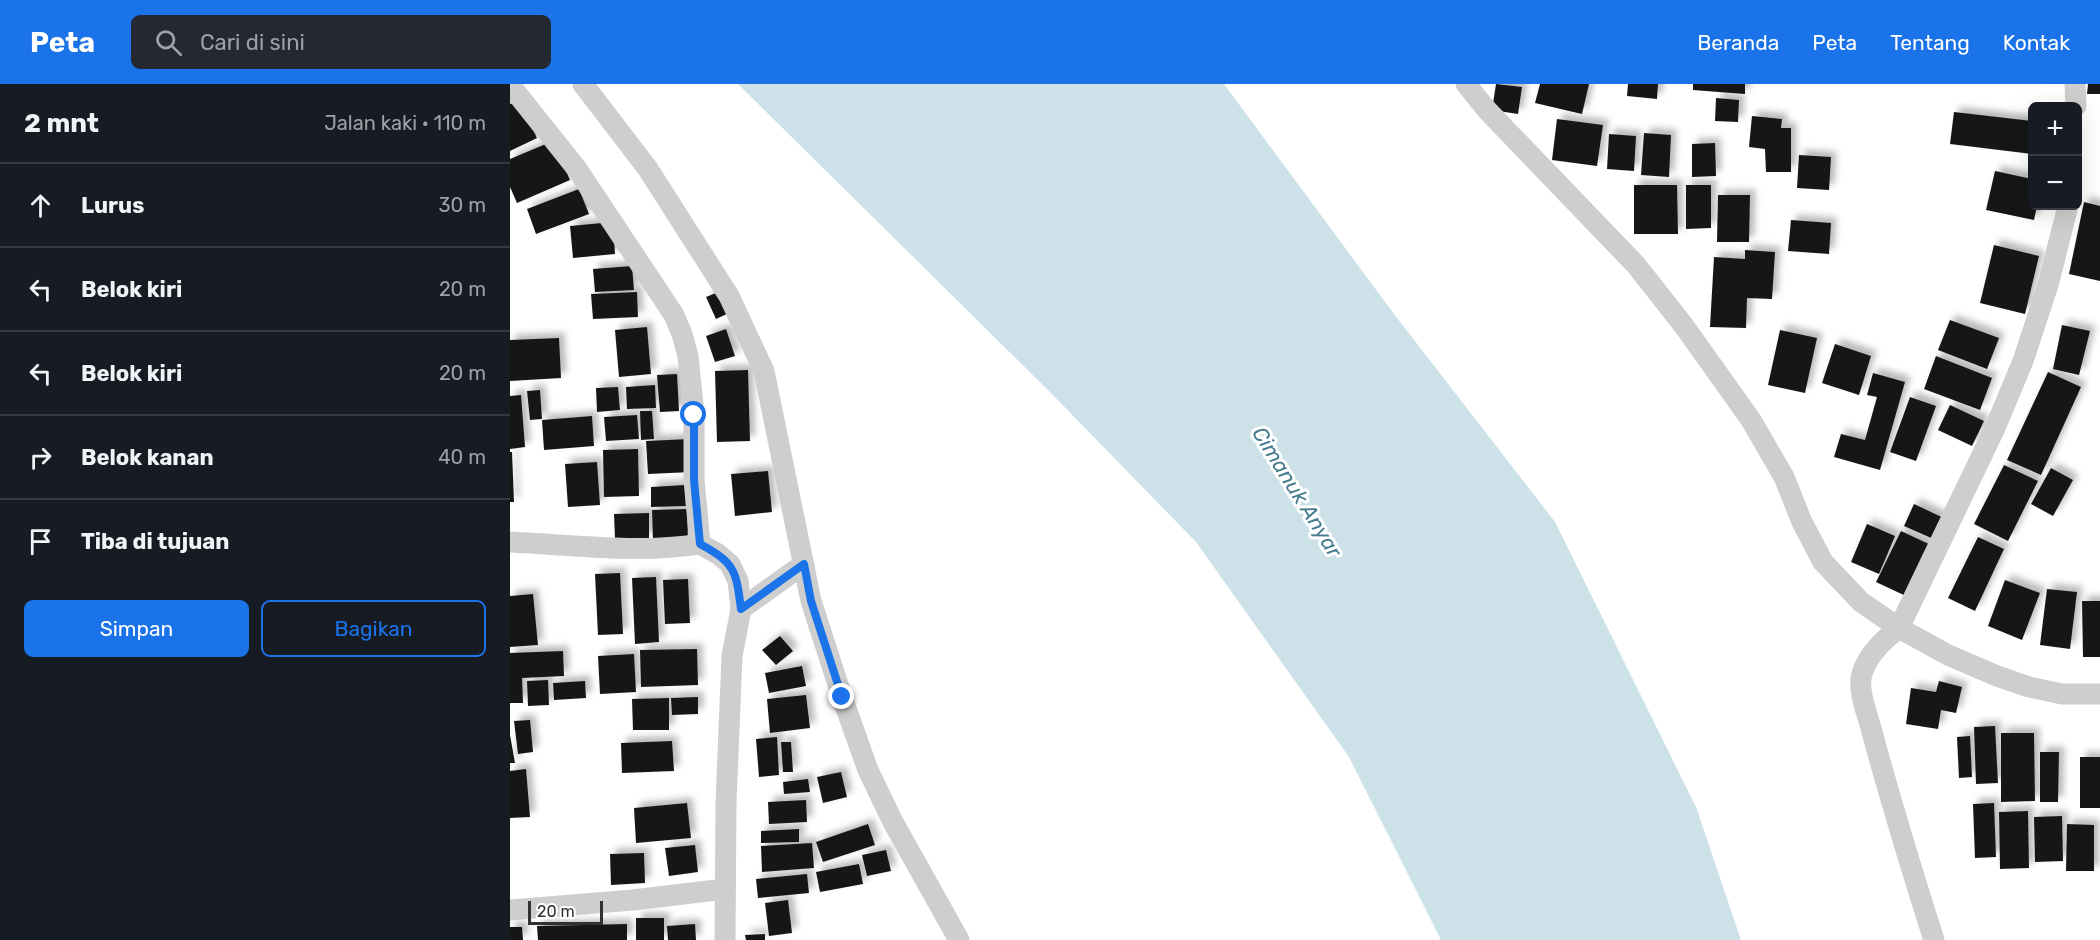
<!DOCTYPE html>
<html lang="id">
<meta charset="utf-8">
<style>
:root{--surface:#171b24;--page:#242831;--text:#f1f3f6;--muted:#9ea1a6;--line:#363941;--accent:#1a73e8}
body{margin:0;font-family:Rubik,sans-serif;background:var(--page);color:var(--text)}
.controls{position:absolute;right:18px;top:18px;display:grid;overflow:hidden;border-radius:9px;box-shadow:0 6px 24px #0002}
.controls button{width:54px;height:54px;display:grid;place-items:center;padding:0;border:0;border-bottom:2px solid var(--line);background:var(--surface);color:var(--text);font:30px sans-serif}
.scale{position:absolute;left:18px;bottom:15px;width:75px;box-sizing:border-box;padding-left:6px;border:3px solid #313131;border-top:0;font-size:16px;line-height:21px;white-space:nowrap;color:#313131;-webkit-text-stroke:4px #fff;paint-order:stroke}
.stop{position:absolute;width:18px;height:18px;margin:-14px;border:4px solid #1a73e8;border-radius:50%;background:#fff}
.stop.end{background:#1a73e8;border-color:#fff;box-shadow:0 2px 6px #0008}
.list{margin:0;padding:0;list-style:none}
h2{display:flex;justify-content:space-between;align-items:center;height:78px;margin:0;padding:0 24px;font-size:26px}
h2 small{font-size:20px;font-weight:400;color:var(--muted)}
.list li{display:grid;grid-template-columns:39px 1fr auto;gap:18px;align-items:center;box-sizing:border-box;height:84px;padding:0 24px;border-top:2px solid var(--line)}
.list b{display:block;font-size:22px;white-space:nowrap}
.list em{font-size:20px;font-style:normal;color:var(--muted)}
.actions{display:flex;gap:12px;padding:18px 24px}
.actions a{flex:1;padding:14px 0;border:2px solid var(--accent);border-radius:9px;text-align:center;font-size:21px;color:var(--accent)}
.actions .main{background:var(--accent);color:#fff}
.icon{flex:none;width:33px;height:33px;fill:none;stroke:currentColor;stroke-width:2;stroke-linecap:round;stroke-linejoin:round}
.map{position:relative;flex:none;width:1590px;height:856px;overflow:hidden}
header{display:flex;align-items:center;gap:36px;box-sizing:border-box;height:84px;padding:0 30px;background:var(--accent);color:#fff}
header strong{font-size:28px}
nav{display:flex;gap:33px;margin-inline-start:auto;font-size:21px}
.search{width:420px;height:54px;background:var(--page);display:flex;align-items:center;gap:15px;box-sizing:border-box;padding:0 21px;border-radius:9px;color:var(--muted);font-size:22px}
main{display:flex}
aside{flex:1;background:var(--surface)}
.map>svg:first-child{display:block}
.water{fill:#cce2e8}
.building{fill:#181818;filter:url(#shadow)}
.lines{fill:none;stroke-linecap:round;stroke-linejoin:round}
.minor{stroke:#cecece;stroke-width:21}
.route{stroke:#1a73e8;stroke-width:8}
.labels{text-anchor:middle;stroke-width:6;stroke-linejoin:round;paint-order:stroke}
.water-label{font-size:21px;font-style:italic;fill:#457c8e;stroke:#fff}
</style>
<header>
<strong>Peta</strong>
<div class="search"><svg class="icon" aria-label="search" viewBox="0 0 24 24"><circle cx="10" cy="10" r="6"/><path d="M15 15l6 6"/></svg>Cari di sini</div>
<nav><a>Beranda</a><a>Peta</a><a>Tentang</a><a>Kontak</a></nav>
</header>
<main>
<aside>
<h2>2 mnt<small>Jalan kaki · 110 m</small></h2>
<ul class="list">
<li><svg class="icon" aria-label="ahead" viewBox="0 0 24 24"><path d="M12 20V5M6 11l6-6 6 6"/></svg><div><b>Lurus</b></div><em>30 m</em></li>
<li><svg class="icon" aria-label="left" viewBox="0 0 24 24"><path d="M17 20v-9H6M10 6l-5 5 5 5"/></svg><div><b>Belok kiri</b></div><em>20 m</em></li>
<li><svg class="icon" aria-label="left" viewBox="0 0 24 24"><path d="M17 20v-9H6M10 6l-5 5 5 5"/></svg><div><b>Belok kiri</b></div><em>20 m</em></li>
<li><svg class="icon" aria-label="right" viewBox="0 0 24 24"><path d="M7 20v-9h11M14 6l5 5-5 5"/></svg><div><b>Belok kanan</b></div><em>40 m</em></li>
<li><svg class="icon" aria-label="arrive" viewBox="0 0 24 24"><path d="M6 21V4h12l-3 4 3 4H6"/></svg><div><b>Tiba di tujuan</b></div></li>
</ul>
<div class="actions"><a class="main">Simpan</a><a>Bagikan</a></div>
</aside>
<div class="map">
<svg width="1590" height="856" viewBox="0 0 1590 856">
<defs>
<filter id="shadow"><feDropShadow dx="5.5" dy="-5.5" stdDeviation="3" flood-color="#0004"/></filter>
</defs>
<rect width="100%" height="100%" fill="#fff"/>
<!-- water -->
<path class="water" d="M228,0h486l170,230 161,208 141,285 45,133h-300l-92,-183 -153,-215 -148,-152z"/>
<!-- building -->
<g class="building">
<path d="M986,0l26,3 -4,27 -26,-4z"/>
<path d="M1030,0h49l-7,30 -47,-11z"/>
<path d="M1118,0h30l-1,15 -30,-3z"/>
<path d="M1183,0h52v10l-52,-4z"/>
<path d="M1578,0h12v10h-13z"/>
<path d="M1206,14l23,2 -1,22 -23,-1z"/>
<path d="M9,16l18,38 -27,13v-47z"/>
<path d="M1444,28l78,9v33l-82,-10z"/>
<path d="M1242,32l30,3 -1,9h10v44h-25l-1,-23 -16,-2z"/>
<path d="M1047,35l46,6 -6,41 -45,-6z"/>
<path d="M1134,49l27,2 -2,42 -28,-2z"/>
<path d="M1099,50l27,2 -2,35 -27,-2z"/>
<path d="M43,57l17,39 -53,23 -7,-16v-28z"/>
<path d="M1205,59l1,33 -24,1v-33z"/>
<path d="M1289,71l32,2 -2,33 -32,-2z"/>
<path d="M1485,87l37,8v27h5l-3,14 -48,-10z"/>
<path d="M1124,101h43l1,49h-44z"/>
<path d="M1176,101h25v43l-25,1z"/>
<path d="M69,105l10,25 -53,20 -9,-25z"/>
<path d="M1208,111h32l-1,47h-32z"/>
<path d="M1574,118l16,4v75l-31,-7z"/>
<path d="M1281,136l40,3 -2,31 -41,-3z"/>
<path d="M103,138l2,32 -42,4 -3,-32z"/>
<path d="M1484,161l45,11 -14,58 -45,-11z"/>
<path d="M1235,166l30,2 -3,47 -25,-1 -1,30 -36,-1 4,-70 31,2z"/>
<path d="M122,182l2,24 -39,2 -2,-23z"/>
<path d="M211,207l10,21 -15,7 -10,-22z"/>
<path d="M127,208l1,25 -45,2 -2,-25z"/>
<path d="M1440,236l49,18 -12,31 -49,-19z"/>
<path d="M1552,241l28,6 -11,44 -26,-6z"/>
<path d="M137,243l4,47 -32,3 -4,-47z"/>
<path d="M216,245l9,27 -20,6 -9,-26z"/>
<path d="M1270,246l37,8 -12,55 -37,-8z"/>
<path d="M49,254l2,40 -51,3v-41z"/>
<path d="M1325,260l36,12 -12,39 -37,-12z"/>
<path d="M1426,272l56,22 -12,32 -56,-21z"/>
<path d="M238,286l2,71 -33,1 -2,-71z"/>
<path d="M1538,288l33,15 -40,88 -34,-15z"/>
<path d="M1363,289l32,9 -25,88 -46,-13 7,-23 24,6 12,-43 -10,-2z"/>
<path d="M167,290l2,37 -19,1 -3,-37z"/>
<path d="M145,301l1,23 -29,1 -1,-22z"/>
<path d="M108,303l2,23 -23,2 -1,-24z"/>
<path d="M30,306l2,29 -12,1 -3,-29z"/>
<path d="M11,311l4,52 -15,2v-53z"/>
<path d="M1400,313l26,9 -20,55 -26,-9z"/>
<path d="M1440,321l34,16 -12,25 -34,-16z"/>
<path d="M130,327h12l2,28 -13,1z"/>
<path d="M127,331l2,24 -33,2 -2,-24z"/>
<path d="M82,332l2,30 -50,4 -2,-30z"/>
<path d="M180,355l2,33 -44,2 -2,-33z"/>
<path d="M128,365l1,47 -35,1 -1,-47z"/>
<path d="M0,368h2l2,50h-4z"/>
<path d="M87,378l3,43 -32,2 -3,-43z"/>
<path d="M1494,381l34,16 -30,60 -34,-17z"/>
<path d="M1541,384l22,12 -20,36 -22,-12z"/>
<path d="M258,387l4,41 -37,4 -4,-42z"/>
<path d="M175,401l1,21 -35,1v-20z"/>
<path d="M1404,420l34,16 -10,21 -34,-15z"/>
<path d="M177,425l1,31 -35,1 -1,-31z"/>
<path d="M139,429v25l-34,1 -1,-25z"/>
<path d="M1357,440l28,12 -16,38 -28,-12z"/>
<path d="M1391,447l32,15 -25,51 -32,-15z"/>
<path d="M1468,453l26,12 -29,62 -27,-13z"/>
<path d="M110,489l3,61 -25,1 -3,-61z"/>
<path d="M146,493l3,65 -24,2 -3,-66z"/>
<path d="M178,495l2,44 -25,1 -2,-44z"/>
<path d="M1495,496l35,13 -18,47 -34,-14z"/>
<path d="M1537,505l30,3 -7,57 -30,-4z"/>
<path d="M23,510l5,51 -28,2v-51z"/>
<path d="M1572,517h18v56h-17z"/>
<path d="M270,552l13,15 -17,14 -14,-15z"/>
<path d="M187,565l1,36 -57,2 -1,-37z"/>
<path d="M53,567l1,25 -42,2 1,25h-13v-50z"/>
<path d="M124,570l2,38 -36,2 -2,-38z"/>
<path d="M292,582l4,20 -37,7 -4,-20z"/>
<path d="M38,596l1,25 -21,1 -1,-25z"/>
<path d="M75,597l1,17 -32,2 -1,-17z"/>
<path d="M1429,597l23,6 -6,26 -15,-3 -3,19 -32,-5 5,-36 25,4z"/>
<path d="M296,611l4,33 -40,5 -3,-34z"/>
<path d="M188,613v17l-26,1 -1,-17z"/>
<path d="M159,614v32h-36l-1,-31z"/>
<path d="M20,636l3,32 -15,2 -4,-33z"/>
<path d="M1485,642l3,57 -22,1 -2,-57z"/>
<path d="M1491,649h33l1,68 -34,1z"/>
<path d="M0,651l5,28h-5z"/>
<path d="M1460,652l2,41 -13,1 -2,-41z"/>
<path d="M267,653l2,38 -20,2 -3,-38z"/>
<path d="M162,657l2,30 -52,2 -1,-30z"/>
<path d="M271,658h10l2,30h-10z"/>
<path d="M1530,668h19l-1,50h-18z"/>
<rect x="1570" y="673" width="20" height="51"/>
<path d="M16,685l4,48 -20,1v-47z"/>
<path d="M331,688l6,25 -24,6 -6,-26z"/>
<path d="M298,695l2,13 -26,2 -1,-12z"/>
<path d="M296,716l1,22 -38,2 -1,-22z"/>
<path d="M177,719l4,35 -55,5 -2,-35z"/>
<path d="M1484,719l2,54 -21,1 -2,-54z"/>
<path d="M1518,727l1,57 -29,1 -1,-57z"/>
<path d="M1552,732l1,45 -28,1 -1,-45z"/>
<path d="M358,740l7,21 -52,17 -7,-20z"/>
<path d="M1557,740l27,1v46h-28z"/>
<path d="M289,745v13l-38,1v-12z"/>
<path d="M302,759l2,25 -52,4 -1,-26z"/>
<path d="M185,761l3,27 -29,4 -4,-28z"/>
<path d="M376,766l5,21 -24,5 -5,-21z"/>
<path d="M134,769l1,30 -34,2 -1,-31z"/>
<path d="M349,780l4,20 -43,8 -4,-20z"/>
<path d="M297,790l2,19 -51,5 -2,-19z"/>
<path d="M278,816l4,33 -23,3 -4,-33z"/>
<rect x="126" y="834" width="28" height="22"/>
<path d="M117,840v16h-89l-1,-14z"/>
<path d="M185,840l1,16h-28l-1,-14z"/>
<path d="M0,843h12l1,13h-13z"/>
<path d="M255,850v6h-19l-1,-5z"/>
</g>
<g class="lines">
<!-- minor -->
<g class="minor">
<path d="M73,0l65,85 81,127 35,75 47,230 31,96 26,73 25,52 66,118"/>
<path d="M956,0l21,26 149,155 48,61 67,94 33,57 18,45 21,40 38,40 38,26 49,27 49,21 32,11 33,7h38"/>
<path d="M1565,0l1,22"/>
<path d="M0,1l67,84 97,146 8,19 6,22 6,59v65l6,64 18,10 12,10 8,17 3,28 -9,47 -6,147 -1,137"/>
<path d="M0,458c63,3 127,12 190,2"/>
<path d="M231,525l63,-45"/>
<path d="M0,826l123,-10 92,-11"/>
<path d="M1424,856c-22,-69 -43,-138 -62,-208 -4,-17 -13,-36 -11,-54 4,-21 22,-38 38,-50l96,-200 28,-67 25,-76 20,-79"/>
</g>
</g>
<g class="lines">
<!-- route -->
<path class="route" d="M184,331v65l6,64c35,19 36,26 41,65l63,-45 7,37 31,96"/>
</g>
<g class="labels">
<!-- water labels -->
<g class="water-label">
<text transform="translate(787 408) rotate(58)" y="7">Cimanuk Anyar</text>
</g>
</g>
</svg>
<div class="controls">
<button>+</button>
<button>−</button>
</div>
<div class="scale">20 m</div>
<div class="stop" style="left:184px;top:331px"></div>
<div class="stop end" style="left:332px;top:613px"></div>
</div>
</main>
